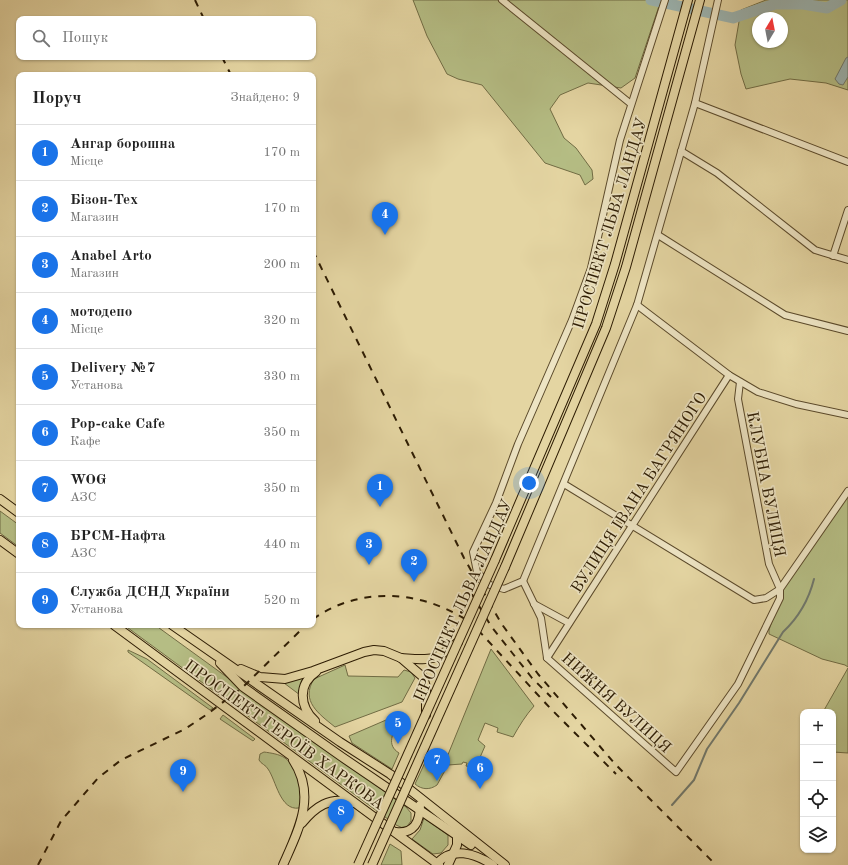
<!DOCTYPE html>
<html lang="uk">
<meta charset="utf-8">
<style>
:root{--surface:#fff;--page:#f2f2f2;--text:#222;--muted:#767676;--line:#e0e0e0;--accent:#1a73e8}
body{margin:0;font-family:"Old Standard TT",serif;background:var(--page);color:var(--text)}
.controls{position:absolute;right:12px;bottom:12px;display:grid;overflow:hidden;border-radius:8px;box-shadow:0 1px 3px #0004}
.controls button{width:36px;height:36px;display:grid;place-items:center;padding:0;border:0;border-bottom:1px solid var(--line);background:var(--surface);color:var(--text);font:20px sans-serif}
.compass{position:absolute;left:752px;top:12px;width:36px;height:36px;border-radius:50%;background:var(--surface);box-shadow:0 1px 3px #0004;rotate:10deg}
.you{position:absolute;left:529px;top:483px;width:14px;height:14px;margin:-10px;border:3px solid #fff;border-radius:50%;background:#1a73e8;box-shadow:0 0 0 6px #1a73e833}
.badge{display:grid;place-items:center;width:26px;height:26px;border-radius:50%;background:var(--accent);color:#fff;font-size:13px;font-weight:700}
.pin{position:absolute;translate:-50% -33px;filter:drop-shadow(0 1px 2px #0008)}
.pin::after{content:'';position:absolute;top:21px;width:14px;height:12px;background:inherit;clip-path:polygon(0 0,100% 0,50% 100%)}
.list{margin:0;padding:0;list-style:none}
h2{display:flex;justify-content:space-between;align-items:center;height:52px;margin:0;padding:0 16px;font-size:17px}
h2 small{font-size:13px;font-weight:400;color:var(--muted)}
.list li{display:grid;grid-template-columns:26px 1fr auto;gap:12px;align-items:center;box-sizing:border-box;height:56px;padding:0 16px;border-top:1px solid var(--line)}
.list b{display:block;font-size:15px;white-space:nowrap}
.list p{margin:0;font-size:13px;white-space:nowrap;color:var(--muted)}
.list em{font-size:13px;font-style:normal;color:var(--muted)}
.icon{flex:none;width:22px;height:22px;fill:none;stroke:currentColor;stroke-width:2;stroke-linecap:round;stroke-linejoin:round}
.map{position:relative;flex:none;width:848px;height:865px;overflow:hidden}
.search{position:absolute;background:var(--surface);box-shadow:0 1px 3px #0004;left:16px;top:16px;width:300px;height:44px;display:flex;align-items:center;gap:10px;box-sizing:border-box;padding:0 14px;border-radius:8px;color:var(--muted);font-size:15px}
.panel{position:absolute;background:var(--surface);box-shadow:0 1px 3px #0004;left:16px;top:72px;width:300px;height:556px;border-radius:8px}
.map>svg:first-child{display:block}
.green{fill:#b5bd84;stroke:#716c44;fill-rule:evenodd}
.water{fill:#9cb5b2;stroke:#70786c}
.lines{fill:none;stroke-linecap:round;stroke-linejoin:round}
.stream{stroke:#70786c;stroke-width:2}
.river{stroke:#9cb5b2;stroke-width:11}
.minor-casing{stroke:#5b4a2b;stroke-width:8}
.major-casing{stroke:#2d1c03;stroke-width:10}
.minor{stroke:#ede4c3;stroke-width:6}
.major{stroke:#e4d5a2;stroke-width:8}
.rail{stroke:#2d1c03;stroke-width:2;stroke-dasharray:7 7;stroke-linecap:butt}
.major-bridge-casing{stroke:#2d1c03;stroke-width:10;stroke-linecap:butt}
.major-bridge{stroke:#e4d5a2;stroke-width:8}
.labels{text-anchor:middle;stroke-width:3.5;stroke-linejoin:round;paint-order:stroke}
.street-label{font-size:16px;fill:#2d1c03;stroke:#ede4c3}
</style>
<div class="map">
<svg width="848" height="865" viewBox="0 0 848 865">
<rect width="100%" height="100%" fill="#e4d5a2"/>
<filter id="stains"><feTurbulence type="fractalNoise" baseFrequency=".005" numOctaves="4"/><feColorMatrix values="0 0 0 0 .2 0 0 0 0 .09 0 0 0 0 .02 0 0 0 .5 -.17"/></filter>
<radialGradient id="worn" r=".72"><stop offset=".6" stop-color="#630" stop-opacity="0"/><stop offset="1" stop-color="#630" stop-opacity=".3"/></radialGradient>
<!-- green -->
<g class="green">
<path d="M413,0h248l-26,78 -14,10 -33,-5 -28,12 -10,14 14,29 12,10 16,22 1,9 -8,6 -5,-10 -35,-12 -63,-78 -24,-6 -11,-5 -20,-38z"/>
<path d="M766,0h82v90l-22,-7 -36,-4 -44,10 -5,-15 -6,-29 6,-35zM758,18h24v24h-24z"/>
<path d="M848,491v176l-3,-2 -23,-6 -53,-25v-4l11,-32v-9z"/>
<path d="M0,511l19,14v22l-19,-14z"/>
<path d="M124,625h31l251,182 5,6v8l-6,8 -9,-4z"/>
<path d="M491,649l43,57c-8,9 -15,20 -21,31l-16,-5 1,-4 -13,-5 -7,17 7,6 -7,16 -5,-1 -2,6 -5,-1 1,-3 -4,-1 -1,2 -14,1 -11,20c-7,5 -15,5 -22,-1l13,-28 17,6z"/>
<path d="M128,650l19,9 66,49 -3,2 -82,-58z"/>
<path d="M345,665l3,11 50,1 6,-7 7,2 4,6 -13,24 -67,25c-16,-13 -35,-26 -21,-48z"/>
<path d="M848,668v85l-15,-1v-40h-10z"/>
<path d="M304,677l1,2 -5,16 -16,-12z"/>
<path d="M223,715l32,24 -2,2 -33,-22z"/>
<path d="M393,717l5,5c-5,11 -12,23 1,31l-7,16 -40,-26 -3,-7z"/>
<path d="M264,752c7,1 15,2 21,6 12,9 21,37 14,50 -19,3 -23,-28 -31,-39 -2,-4 -7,-5 -9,-9l1,-6z"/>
<path d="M424,818l24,17v10l-7,8 -8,1 -21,-15 8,-9z"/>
<path d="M390,844l11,7 1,14h-21z"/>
</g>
<!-- water -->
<path class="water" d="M848,57v20l-5,8 -4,-1 -4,-5 11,-21z"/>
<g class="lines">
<!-- stream -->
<path class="stream" d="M672,805l22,-25 13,-31 32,-46 44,-71c15,-14 26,-33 31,-53"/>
<!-- river -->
<path class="river" d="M651,0l82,18 42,-14h28l24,4 14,-8"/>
<defs>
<g id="minor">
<path d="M502,0l129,104"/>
<path d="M665,0l-45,140 -29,128 -19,52 -54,124 -22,59 -23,49 4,20 13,13 14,4 19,-8 114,-276 58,-202 23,-103"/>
<path d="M695,103l153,59"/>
<path d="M681,151l36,22 98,77 33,10"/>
<path d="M658,235l127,80 63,16"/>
<path d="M833,256l15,-46"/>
<path d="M637,305l92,70 29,17 38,12 52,11"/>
<path d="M564,484l190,116 12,-2 14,-9 -11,-25 -31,-165 2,-17"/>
<path d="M523,581l18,37 6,40 129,114 62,-88 42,-86v-9l68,-98"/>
<path d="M534,604l35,19"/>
<path d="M547,658l182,-283"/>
</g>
<g id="major">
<path d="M0,499l19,14"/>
<path d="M0,540l19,14"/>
<path d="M495,560l101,-236 19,-60 73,-264"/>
<path d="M505,567l101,-239 20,-61 74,-267"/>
<path d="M114,625l325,240"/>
<path d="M172,625l168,117 50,32 115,91"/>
<path d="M401,658c30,2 33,4 57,-16"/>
<path d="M220,663l23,24 99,70 129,88"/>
<path d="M241,669l19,8 25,2 28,-8 51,-19 10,-2 10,1 17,7 22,19 3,10v28"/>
<path d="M315,721c-16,-15 -17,-37 1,-49"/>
<path d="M302,823c13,-16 28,-27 50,-20"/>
<path d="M396,832c18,2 24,-10 24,-27"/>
<path d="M283,865c15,-34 34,-69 10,-105"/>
<path d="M436,865c15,-20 40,-11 57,0"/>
<path d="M448,865l9,-20v-13"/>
</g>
</defs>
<!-- minor casing -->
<use href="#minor" class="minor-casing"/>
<!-- major casing -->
<use href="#major" class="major-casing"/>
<!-- minor -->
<use href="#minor" class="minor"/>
<!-- major -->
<use href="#major" class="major"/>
<!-- rail -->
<g class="rail">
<path d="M195,0l9,19"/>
<path d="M222,57l9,18"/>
<path d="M313,251l151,307 37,65 37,51 77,90 101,101"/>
<path d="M464,581l27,45 41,52 19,19"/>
<path d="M313,619c47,-33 108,-29 155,2"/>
<path d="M478,630l72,78 66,66"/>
<path d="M38,865l23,-44 37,-43 23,-18 64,-31 21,-14 37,-28 63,-62"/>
</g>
<defs>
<g id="major-bridge">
<path d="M358,865l137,-305"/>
<path d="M372,865l133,-298"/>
</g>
</defs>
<!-- major-bridge casing -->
<use href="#major-bridge" class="major-bridge-casing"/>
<!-- major-bridge -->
<use href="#major-bridge" class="major-bridge"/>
</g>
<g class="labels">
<!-- street labels -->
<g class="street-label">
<text transform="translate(609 223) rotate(-73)" y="6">ПРОСПЕКТ ЛЬВА ЛАНДАУ</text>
<text transform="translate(767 484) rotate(79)" y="6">КЛУБНА ВУЛИЦЯ</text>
<text transform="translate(638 492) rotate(-57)" y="6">ВУЛИЦЯ ІВАНА БАГРЯНОГО</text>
<text transform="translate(462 600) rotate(-66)" y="6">ПРОСПЕКТ ЛЬВА ЛАНДАУ</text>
<text transform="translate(617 702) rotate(42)" y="6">НИЖНЯ ВУЛИЦЯ</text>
<text transform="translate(285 734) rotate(36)" y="6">ПРОСПЕКТ ГЕРОЇВ ХАРКОВА</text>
</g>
</g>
<rect width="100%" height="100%" filter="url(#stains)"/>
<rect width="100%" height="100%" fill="url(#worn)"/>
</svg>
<div class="controls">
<button>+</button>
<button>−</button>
<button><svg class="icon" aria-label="locate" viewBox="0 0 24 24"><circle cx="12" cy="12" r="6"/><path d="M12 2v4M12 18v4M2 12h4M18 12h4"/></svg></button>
<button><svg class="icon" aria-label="layers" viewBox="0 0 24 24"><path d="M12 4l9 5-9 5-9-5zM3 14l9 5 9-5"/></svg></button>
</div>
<svg class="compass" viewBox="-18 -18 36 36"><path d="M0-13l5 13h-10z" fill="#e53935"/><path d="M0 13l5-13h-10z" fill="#767676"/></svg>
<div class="you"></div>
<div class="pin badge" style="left:380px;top:507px">1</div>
<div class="pin badge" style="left:414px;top:582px">2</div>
<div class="pin badge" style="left:369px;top:565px">3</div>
<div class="pin badge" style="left:385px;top:235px">4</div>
<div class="pin badge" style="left:398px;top:744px">5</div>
<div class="pin badge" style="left:480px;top:789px">6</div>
<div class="pin badge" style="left:437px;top:781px">7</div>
<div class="pin badge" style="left:341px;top:832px">8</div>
<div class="pin badge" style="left:183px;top:792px">9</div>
<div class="search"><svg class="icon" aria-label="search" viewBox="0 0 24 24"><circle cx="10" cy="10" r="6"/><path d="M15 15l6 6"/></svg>Пошук</div>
<section class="panel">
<h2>Поруч<small>Знайдено: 9</small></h2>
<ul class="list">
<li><span class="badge">1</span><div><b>Ангар борошна</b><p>Місце</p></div><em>170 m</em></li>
<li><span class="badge">2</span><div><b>Бізон-Тех</b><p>Магазин</p></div><em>170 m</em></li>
<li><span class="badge">3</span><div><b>Anabel Arto</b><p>Магазин</p></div><em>200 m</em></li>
<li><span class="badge">4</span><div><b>мотодепо</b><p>Місце</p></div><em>320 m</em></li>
<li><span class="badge">5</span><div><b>Delivery №7</b><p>Установа</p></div><em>330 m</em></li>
<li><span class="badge">6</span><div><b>Pop-cake Cafe</b><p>Кафе</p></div><em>350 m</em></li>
<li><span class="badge">7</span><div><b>WOG</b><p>АЗС</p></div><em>350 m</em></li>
<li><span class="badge">8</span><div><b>БРСМ-Нафта</b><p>АЗС</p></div><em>440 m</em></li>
<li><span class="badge">9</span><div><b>Служба ДСНД України</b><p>Установа</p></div><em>520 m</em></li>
</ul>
</section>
</div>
